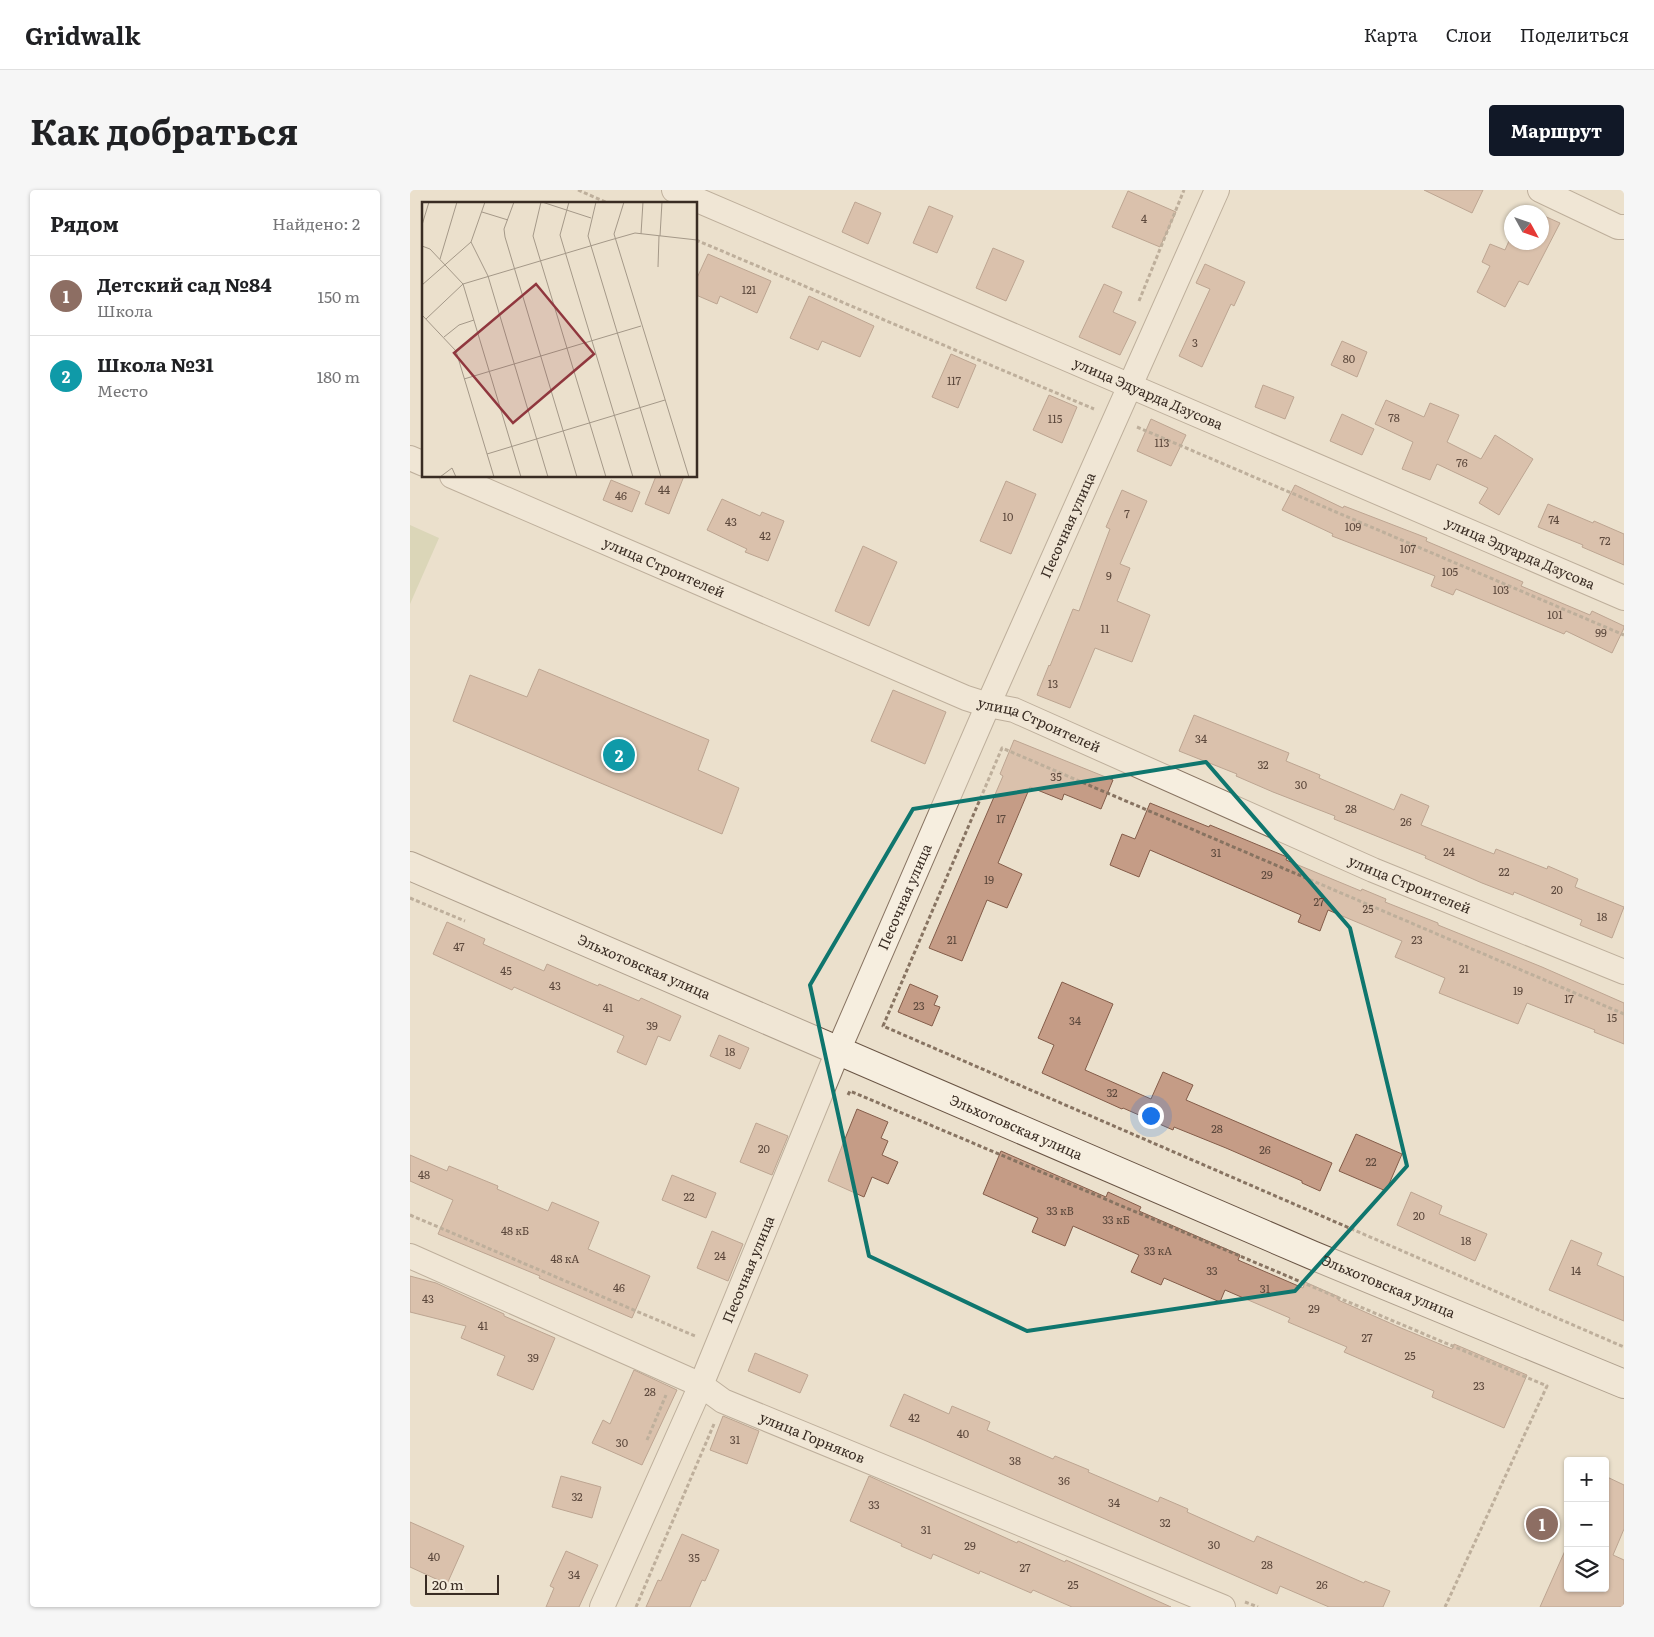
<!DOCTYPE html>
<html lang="ru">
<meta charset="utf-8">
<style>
:root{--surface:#fff;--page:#f6f6f6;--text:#202124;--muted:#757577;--line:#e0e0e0;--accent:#111827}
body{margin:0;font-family:Literata,serif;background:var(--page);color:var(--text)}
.controls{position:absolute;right:15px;bottom:15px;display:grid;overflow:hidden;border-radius:5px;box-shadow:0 1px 4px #0004}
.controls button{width:45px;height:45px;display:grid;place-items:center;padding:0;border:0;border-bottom:1px solid var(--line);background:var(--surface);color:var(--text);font:25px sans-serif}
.compass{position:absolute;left:1094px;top:15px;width:45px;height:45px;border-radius:50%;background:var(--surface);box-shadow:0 1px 4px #0004;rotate:130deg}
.scale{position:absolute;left:15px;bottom:12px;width:74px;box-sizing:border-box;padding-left:5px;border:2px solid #392c23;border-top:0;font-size:14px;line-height:18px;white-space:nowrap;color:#392c23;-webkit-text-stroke:4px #f3ebdb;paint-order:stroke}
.you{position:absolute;left:740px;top:925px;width:18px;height:18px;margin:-12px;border:4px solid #fff;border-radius:50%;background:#1a73e8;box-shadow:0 0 0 8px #1a73e833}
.badge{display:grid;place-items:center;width:32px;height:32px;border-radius:50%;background:var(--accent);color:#fff;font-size:16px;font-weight:700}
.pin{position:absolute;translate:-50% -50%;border:2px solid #fff;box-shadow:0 1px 5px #0006}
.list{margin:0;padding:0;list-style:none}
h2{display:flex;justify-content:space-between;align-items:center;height:65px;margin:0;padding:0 20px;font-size:21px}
h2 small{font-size:16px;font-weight:400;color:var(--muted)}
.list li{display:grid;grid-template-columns:32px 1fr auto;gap:15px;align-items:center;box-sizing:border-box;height:80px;padding:0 20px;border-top:1px solid var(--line)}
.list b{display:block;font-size:19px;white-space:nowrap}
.list p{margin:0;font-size:16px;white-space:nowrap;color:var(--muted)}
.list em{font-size:16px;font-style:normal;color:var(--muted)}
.icon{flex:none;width:28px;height:28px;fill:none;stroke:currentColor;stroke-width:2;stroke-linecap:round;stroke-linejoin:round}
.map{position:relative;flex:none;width:1214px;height:1417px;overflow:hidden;border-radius:5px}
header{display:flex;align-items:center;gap:30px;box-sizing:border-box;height:70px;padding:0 25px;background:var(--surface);border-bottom:1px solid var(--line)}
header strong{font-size:24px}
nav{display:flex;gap:28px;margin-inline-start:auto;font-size:18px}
.intro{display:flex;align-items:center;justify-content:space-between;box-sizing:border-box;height:120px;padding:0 30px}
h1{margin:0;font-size:35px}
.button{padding:12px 22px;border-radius:5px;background:var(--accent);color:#fff;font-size:18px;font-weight:700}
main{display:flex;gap:30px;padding:0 30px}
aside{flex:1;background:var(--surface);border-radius:5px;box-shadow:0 1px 4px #0004}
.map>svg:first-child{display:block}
.green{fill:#c7c9a1}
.building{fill:#c59c86;stroke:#845d4a}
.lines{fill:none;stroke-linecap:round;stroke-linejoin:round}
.street-casing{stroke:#877361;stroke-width:26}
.secondary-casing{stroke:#695444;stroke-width:30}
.path{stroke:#877361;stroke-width:3;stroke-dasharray:4 2.5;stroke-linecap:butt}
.street{stroke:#f6eedf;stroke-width:24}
.secondary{stroke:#f6eedf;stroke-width:28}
.marked{fill:none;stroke:#0f766e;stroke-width:4;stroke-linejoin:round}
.labels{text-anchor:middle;stroke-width:4.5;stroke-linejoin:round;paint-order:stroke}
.number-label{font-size:11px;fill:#5c483c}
.street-label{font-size:14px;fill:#392c23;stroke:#f3ebdb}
.inset-road{fill:none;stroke:#a49888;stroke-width:1}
.view{fill:#90373e;fill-opacity:0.15;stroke:#90373e;stroke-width:2.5}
.inset-edge{fill:none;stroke:#392c23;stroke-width:2.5}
</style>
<header>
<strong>Gridwalk</strong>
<nav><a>Карта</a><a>Слои</a><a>Поделиться</a></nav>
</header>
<div class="intro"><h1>Как добраться</h1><a class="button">Маршрут</a></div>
<main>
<aside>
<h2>Рядом<small>Найдено: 2</small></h2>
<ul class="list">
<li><span class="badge" style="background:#8d6e63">1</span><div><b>Детский сад №84</b><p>Школа</p></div><em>150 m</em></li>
<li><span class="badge" style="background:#0f9aa8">2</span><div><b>Школа №31</b><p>Место</p></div><em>180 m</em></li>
</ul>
</aside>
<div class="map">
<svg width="1214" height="1417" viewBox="0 0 1214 1417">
<rect width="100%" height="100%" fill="#ebe0cc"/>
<!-- green -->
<path class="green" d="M0,335l29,13 -29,66z"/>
<!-- building -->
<g class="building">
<path d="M1014,0h59l-11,23z"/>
<path d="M718,1l48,21 -16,35 -48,-20z"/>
<path d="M445,12l26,11 -13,31 -26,-12z"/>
<path d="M519,16l24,10 -16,37 -24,-10z"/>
<path d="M1132,25l18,8 -32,62 -9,-4 -14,26 -28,-15 13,-26 -8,-4 8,-18 15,6 7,-16v8h30z"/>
<path d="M583,58l31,13 -18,40 -30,-13z"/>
<path d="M298,64l63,27 -14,32 -37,-17 -3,8 -21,-9v-15z"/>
<path d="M795,74l40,18 -11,24 -3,-2 -29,63 -23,-11 31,-67 -14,-6z"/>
<path d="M694,94l18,8 -9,20 23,10 -16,33 -41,-18z"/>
<path d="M399,106l65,30 -14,31 -38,-16 -4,9 -28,-12z"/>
<path d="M932,151l25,11 -10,25 -26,-12z"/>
<path d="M541,164l25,11 -18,43 -26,-11z"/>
<path d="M853,195l31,12 -9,22 -30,-12z"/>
<path d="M639,205l28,12 -15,36 -29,-13z"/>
<path d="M976,210l38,17 6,-14 29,12 -12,27 34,17 14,-24 38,24 -34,56 -20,-12 9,-15 -51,-24 -7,16 -28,-11 11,-27 -38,-18z"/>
<path d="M932,224l32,15 -12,26 -32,-14z"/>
<path d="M741,229l35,16 -15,31 -34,-15z"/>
<path d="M246,286h28l-15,38 -24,-10z"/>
<path d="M201,290l29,12 -8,20 -29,-12z"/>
<path d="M596,291l30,13 -25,60 -31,-13z"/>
<path d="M885,295l48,23 1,-2 83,32 -1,3 97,41 -2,4 69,29 2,-4 32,15v2l-12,25 -46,-22 -2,3 -108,-45 -3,6 -22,-9 4,-10 -103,-40 1,-2 -51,-24z"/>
<path d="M712,300l25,11 -27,63 10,4 -13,33 33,14 -18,47 -37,-14 -25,60 -33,-13 12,-30 1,1 23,-57 6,2 31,-82 -4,-2z"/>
<path d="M312,309l38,17 2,-4 22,9 -16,40 -23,-9 2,-3 -40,-19z"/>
<path d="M1138,314l45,19 1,-2 30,13v31l-42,-18 1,-2 -45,-18z"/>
<path d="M453,356l34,16 -28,64 -34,-15z"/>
<path d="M129,479l170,71 -11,30 41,18 -17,46 -269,-113 17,-46 57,22z"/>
<path d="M483,500l53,22 -21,52 -54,-23z"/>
<path d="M784,525l95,38 -3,8 34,14 -1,3 75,32 7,-16 28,12 -8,19 73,29 2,-5 51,20 1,-3 30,13 -3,8 49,20 -12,31 -32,-13 2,-5 -68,-28 -1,3 -31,-12 -57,-25 1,-2 -92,-37 1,-3 -62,-24 -37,-16 1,-2 -58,-23z"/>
<path d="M604,550l99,40 -12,29 -37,-15 -2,6 -32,-13 -32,76 24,11 -15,34 -20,-8 -25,61 -33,-13 74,-172 -3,-2z"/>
<path d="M740,613l59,24 1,-2 77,32 -1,3 75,31 1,-2 24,10 -1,3 53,21v2l104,42 82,36v41l-30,-12 1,-2 -68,-27 -9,21 -79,-31 6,-15 -50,-21 7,-16 -74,-31 -8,21 -22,-9 3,-7 -151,-65 -11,27 -29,-12 12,-31 13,5z"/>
<path d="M37,732l38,17 -2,5 61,27 3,-7 51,22 1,-2 40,17 2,-3 40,18 -11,25 -12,-5 -12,29 -29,-13 7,-16 -110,-49 -2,3 -79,-36z"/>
<path d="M652,792l51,22 -28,66 66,29 12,-27 30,13 -7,15 146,63 -12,28 -18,-8v-2l-76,-33 -52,-21 -1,3 -50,-22 -1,1 -80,-36 12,-28 -16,-7z"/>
<path d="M500,794l28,12 -4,9 6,2 -8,19 -34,-14z"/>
<path d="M309,845l30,13 -9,21 -30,-13z"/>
<path d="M447,919l31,13 -7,16 7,3 -6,14 16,7 -10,22 -16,-7 -8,20 -36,-16z"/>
<path d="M346,933l32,13 -16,39 -32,-13z"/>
<path d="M946,944l46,20 -16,37 -47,-20z"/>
<path d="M591,961l105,46 2,-5 33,15 -2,4 101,44 -2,5 65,28 2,-6 34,15 -1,3 63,28 51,21 2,-5 73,31 -23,53 -72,-31 2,-6 -90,-39 3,-5 -59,-25 2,-4 -65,-28 -5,12 -56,-24 -3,7 -30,-13 8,-17 -66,-29 -8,20 -33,-14 6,-14 -55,-24z"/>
<path d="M0,965l37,16 2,-5 49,20 -1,3 51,22 4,-9 47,20 -11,27 62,27 -18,42 -93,-40 1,-2 -102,-42 15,-34 -43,-19z"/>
<path d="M262,985l44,18 -10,25 -44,-18z"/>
<path d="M1001,1002l31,14 -3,8 48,20 -12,27 -78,-36z"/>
<path d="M302,1041l31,13 -15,37 -31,-13z"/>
<path d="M1161,1050l31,13 -5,12 27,12v44l-75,-31z"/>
<path d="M0,1086l26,7 68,31v2l51,22 -22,52 -36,-15 8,-19 -44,-18 5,-12 -56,-14z"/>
<path d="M345,1163l53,22 -8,18 -52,-22z"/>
<path d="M224,1180l43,20 -35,75 -50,-22 11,-23 7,4z"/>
<path d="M494,1204l45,20 3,-8 38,16 -3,8 66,29 2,-3 34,14 -1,2 70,30 2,-5 28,12 -1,3 67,30 3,-6 107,47 1,-2 25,10 -7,16h-54l-49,-21 -3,8 -353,-154 -34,-14z"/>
<path d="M313,1226l36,15 -12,33 -37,-14z"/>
<path d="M151,1286l40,11 -9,31 -40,-11z"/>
<path d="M459,1286l148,67 1,-2 47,21 1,-2 105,47h-99l-39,-17 -2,3 -51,-22 -1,3 -46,-20 -2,5 -30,-13 1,-2 -52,-23z"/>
<path d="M1195,1286l19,9v44l-11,26 11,5v47h-84l28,-63v44h37z"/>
<path d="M0,1332l54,24 -17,38 -37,-17z"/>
<path d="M272,1344l37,16 -14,31 -3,-1 -12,27h-44l12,-27 3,1z"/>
<path d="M156,1361l32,14 -19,42h-33l8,-19 -4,-2z"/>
</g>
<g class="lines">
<defs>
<g id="street">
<path id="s1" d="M264,0l950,408"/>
<path d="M1130,0l78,37h6"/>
<path d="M0,268l14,6"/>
<path id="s2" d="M42,286l514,222 22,7 26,5 359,160 251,102"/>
<path id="s3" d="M0,1066l291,129 22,16 500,206"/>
<path id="s4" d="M192,1417l99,-222 137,-334 150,-346 229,-515"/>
</g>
<g id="secondary">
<path id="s5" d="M0,676l902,389 312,129"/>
</g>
</defs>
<!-- street casing -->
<use href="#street" class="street-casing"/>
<!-- secondary casing -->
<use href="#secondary" class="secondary-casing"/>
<!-- path -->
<g class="path">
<path d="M168,0l32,14"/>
<path d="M286,50l398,169"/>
<path d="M729,111l45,-111"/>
<path d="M727,237l487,208"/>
<path d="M0,708l55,23"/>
<path d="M1214,824l-622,-266 -119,278 741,321"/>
<path d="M438,905l2,-4 697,295 -102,221"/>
<path d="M0,1025l285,121"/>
<path d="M237,1250l19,-45"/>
<path d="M835,1412l13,5"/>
<path d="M226,1417l78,-183"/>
</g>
<!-- street -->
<use href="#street" class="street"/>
<!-- secondary -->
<use href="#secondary" class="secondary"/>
</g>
<!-- marked area -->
<path d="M0 0H1214V1417H0ZM796,572l144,166 57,238 -112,125 -268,40 -158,-75 -59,-271 103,-176z" fill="#ebe0cc" fill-opacity=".55" fill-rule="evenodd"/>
<path class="marked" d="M796,572l144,166 57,238 -112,125 -268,40 -158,-75 -59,-271 103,-176z"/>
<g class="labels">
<!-- number labels -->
<g class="number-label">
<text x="734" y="33">4</text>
<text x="339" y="104">121</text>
<text x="785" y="157">3</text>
<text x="939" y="173">80</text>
<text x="544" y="195">117</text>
<text x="984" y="232">78</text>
<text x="645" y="233">115</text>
<text x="752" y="257">113</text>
<text x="1052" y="277">76</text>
<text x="254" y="304">44</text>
<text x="211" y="310">46</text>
<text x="717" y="328">7</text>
<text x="598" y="331">10</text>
<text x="1144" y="334">74</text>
<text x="321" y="336">43</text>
<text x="943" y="341">109</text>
<text x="355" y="350">42</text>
<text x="1195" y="355">72</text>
<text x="998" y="363">107</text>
<text x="1040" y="386">105</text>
<text x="699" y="390">9</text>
<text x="1091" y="404">103</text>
<text x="1145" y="429">101</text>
<text x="695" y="443">11</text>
<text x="1191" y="447">99</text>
<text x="643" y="498">13</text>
<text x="791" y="553">34</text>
<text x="853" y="579">32</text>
<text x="646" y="591">35</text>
<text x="891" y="599">30</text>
<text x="941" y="623">28</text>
<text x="591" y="633">17</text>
<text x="996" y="636">26</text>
<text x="1039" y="666">24</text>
<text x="806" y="667">31</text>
<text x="1094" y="686">22</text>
<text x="857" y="689">29</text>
<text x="579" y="694">19</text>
<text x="1147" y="704">20</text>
<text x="909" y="716">27</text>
<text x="958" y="723">25</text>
<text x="1192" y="731">18</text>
<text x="542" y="754">21</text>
<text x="1007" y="754">23</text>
<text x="49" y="761">47</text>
<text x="1054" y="783">21</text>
<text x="96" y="785">45</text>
<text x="145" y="800">43</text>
<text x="1108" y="805">19</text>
<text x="1159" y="813">17</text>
<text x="509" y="820">23</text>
<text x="198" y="822">41</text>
<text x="1202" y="832">15</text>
<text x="665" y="835">34</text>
<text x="242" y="840">39</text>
<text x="320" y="866">18</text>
<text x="702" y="907">32</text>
<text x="807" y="943">28</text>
<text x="354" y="963">20</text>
<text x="855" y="964">26</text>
<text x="961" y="976">22</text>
<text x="14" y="989">48</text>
<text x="279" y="1011">22</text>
<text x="650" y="1025">33 кВ</text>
<text x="1009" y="1030">20</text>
<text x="706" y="1034">33 кБ</text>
<text x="105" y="1045">48 кБ</text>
<text x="1056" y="1055">18</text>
<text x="748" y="1065">33 кА</text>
<text x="310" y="1070">24</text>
<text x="155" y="1073">48 кА</text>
<text x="802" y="1085">33</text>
<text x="1166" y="1085">14</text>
<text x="209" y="1102">46</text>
<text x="855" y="1103">31</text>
<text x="18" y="1113">43</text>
<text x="904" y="1123">29</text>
<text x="73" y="1140">41</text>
<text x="957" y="1152">27</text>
<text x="1000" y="1170">25</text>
<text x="123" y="1172">39</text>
<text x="1069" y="1200">23</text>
<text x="240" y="1206">28</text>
<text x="504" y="1232">42</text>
<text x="553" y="1248">40</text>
<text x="325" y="1254">31</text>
<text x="212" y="1257">30</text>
<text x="605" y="1275">38</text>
<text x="654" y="1295">36</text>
<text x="167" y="1311">32</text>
<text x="704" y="1317">34</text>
<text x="464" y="1319">33</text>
<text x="755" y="1337">32</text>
<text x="516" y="1344">31</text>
<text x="804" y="1359">30</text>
<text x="560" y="1360">29</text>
<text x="24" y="1371">40</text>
<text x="284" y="1372">35</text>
<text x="857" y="1379">28</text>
<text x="615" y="1382">27</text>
<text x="164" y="1389">34</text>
<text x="663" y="1399">25</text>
<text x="912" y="1399">26</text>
</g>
<!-- street labels -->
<g class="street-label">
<text dy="5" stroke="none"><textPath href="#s1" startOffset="516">улица Эдуарда Дзусова</textPath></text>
<text dy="5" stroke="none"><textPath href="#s4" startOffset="1178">Песочная улица</textPath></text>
<text dy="5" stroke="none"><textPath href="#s1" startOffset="921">улица Эдуарда Дзусова</textPath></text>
<text dy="5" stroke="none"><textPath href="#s2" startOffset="231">улица Строителей</textPath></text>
<text dy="5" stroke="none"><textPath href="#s2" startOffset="638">улица Строителей</textPath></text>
<text dy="5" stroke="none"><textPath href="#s2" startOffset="1042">улица Строителей</textPath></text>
<text dy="5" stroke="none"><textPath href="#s4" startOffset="772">Песочная улица</textPath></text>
<text dy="5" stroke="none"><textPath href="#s5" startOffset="255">Эльхотовская улица</textPath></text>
<text dy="5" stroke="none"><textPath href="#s5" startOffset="660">Эльхотовская улица</textPath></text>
<text dy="5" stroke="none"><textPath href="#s4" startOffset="368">Песочная улица</textPath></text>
<text dy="5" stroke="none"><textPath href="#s5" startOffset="1065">Эльхотовская улица</textPath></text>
<text dy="5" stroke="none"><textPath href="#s3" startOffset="442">улица Горняков</textPath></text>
</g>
</g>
<!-- overview -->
<g transform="translate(12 12)">
<rect width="275" height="275" fill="#ebe0cc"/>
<path class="inset-road" d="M63,0l-14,40 17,34 60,201M92,0l-10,27 1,8 72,240M119,0l-8,34 73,241M120,0l49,16M147,0l-9,33 73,242M174,0l-8,34 73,241M202,0l-10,32 75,243M60,10l26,8M0,23l7,-23M219,32l2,-32M238,34l2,-34M0,44l8,3 33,35 58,193M18,57l17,-57M236,65l1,-31M0,83l49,-43M0,113l34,36 38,126M4,117l37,-35 144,-43 28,-8 62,7M22,135l15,-12 15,-5M42,177l177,-53M65,252l178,-54M18,275l12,-9 4,9"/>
<path class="view" d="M114,82l58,70 -81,69 -59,-70z"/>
<rect width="275" height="275" class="inset-edge"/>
</g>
</svg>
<div class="controls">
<button>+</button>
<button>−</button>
<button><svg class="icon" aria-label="layers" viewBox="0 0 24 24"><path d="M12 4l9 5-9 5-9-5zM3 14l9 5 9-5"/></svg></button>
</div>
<svg class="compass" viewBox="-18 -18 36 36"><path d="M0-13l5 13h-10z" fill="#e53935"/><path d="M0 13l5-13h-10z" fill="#757577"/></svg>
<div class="scale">20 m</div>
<div class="you"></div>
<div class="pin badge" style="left:1132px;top:1334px;background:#8d6e63">1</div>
<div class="pin badge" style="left:209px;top:565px;background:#0f9aa8">2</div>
</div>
</main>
